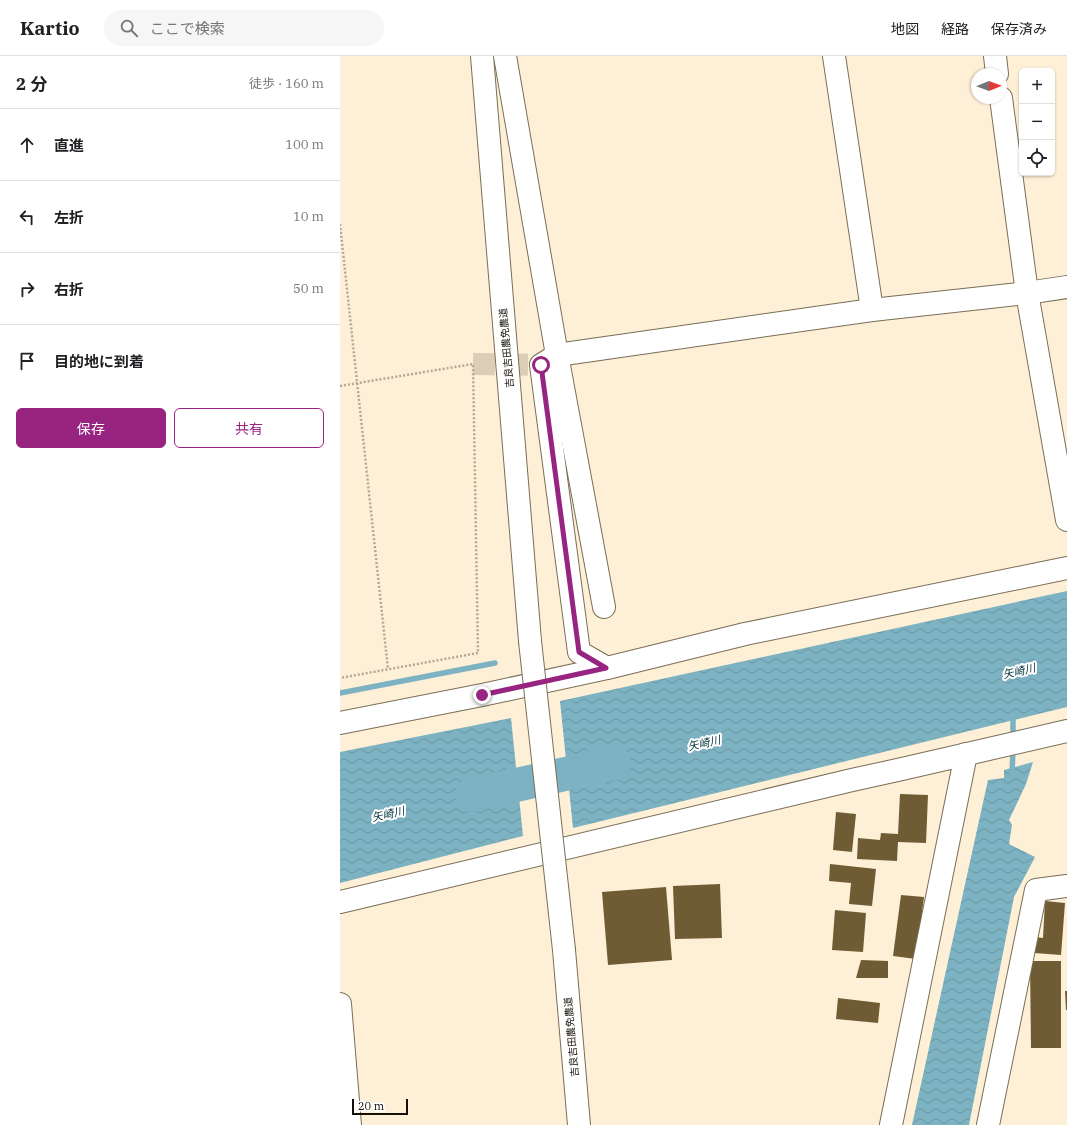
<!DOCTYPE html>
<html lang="ja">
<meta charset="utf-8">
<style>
:root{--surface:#fff;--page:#f6f6f6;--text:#202124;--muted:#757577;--line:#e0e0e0;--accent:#982481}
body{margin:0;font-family:"IBM Plex Serif","Noto Sans JP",serif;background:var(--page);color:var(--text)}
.controls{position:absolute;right:12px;top:12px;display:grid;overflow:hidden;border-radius:6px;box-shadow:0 1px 3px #0004}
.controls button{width:36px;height:36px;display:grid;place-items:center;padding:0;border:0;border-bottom:1px solid var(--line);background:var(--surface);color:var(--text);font:20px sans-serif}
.compass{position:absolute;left:631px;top:12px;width:36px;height:36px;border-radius:50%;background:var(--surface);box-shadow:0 1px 3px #0004;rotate:89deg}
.scale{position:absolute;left:12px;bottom:10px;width:56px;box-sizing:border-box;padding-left:4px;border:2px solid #140f07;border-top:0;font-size:11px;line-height:14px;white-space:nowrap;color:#140f07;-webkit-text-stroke:3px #fff;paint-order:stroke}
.stop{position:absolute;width:12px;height:12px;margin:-9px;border:3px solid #982481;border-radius:50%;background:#fff}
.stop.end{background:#982481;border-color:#fff;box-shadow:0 1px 4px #0008}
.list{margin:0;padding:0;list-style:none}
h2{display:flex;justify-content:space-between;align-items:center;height:52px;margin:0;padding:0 16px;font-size:17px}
h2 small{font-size:13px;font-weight:400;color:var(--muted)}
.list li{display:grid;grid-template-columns:26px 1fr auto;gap:12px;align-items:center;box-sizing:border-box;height:72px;padding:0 16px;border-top:1px solid var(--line)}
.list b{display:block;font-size:15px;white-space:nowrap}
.list em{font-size:13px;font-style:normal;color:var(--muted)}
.actions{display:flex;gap:8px;padding:12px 16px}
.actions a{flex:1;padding:9px 0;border:1px solid var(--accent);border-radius:6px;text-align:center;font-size:14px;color:var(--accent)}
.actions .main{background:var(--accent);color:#fff}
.icon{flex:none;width:22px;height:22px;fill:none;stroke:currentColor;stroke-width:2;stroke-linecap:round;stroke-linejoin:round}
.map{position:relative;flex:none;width:727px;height:1069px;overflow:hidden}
header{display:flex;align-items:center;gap:24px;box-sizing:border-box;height:56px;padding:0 20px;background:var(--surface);border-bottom:1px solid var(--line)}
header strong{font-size:19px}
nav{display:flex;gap:22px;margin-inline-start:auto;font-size:14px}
.search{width:280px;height:36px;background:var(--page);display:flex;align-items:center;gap:10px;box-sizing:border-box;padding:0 14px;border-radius:22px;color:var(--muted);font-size:15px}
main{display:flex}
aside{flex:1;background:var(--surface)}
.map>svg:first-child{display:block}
.water{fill:url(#water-waves)}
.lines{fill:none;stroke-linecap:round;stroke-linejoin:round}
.stream{stroke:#7cb2c1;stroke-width:5.5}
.river{stroke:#7cb2c1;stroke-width:34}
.building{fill:#6f5c35}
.minor-tunnel{stroke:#dbceb7;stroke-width:22;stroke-dasharray:22 11;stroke-linecap:butt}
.minor-casing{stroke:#796d56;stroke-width:24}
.path{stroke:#b3a894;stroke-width:2.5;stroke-dasharray:2 2;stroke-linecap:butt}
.minor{stroke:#fff;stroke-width:22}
.minor-bridge-casing{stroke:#796d56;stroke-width:24;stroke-linecap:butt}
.minor-bridge{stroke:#fff;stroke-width:22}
.route{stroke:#982481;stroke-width:5}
.labels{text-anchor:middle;stroke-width:4;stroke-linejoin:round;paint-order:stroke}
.street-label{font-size:10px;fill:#140f07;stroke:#fff}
.water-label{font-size:11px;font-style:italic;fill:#00323e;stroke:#fff}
</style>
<header>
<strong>Kartio</strong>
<div class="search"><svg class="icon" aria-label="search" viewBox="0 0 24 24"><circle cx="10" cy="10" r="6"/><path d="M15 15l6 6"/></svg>ここで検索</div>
<nav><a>地図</a><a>経路</a><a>保存済み</a></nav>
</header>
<main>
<aside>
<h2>2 分<small>徒歩 · 160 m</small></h2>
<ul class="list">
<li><svg class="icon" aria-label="ahead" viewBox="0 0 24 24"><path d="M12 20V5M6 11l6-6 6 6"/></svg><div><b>直進</b></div><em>100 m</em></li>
<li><svg class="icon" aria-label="left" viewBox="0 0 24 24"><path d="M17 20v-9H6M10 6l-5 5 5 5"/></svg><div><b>左折</b></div><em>10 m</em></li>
<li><svg class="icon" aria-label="right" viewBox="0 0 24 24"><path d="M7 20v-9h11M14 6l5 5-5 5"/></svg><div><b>右折</b></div><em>50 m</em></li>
<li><svg class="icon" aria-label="arrive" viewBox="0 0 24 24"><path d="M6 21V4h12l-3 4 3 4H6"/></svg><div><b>目的地に到着</b></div></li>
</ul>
<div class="actions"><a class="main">保存</a><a>共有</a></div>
</aside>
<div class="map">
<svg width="727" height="1069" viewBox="0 0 727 1069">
<defs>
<pattern id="water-waves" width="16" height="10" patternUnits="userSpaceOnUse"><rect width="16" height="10" fill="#7cb2c1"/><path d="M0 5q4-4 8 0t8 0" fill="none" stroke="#6a98a4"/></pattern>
</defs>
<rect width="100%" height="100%" fill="#fef0d6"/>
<!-- water -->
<g class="water">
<path d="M727,535v116l-494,121 -13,-127z"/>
<path d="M171,662l12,118 -183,47v-131z"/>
<path d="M693,706l-7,22 -17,36 3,5 -3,19 26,13 -21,40 -45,228h-57l76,-345 16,-2v-8z"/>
</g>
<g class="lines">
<!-- stream -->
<g class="stream">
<path d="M0,637l155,-30"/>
<path d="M673,658v25"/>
<path d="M672,719l1,-27"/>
</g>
<!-- river -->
<path class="river" d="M132,739l142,-32"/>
</g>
<!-- building -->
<g class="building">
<path d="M560,738l28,1 -2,48 -28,-1 -1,19 -40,-2 1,-21 22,2 1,-7 17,1z"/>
<path d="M496,756l20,2 -4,38 -19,-2z"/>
<path d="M490,808l46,5 -4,37 -23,-2 2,-21 -22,-2z"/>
<path d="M380,828l2,54 -47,1 -2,-53z"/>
<path d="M326,831l6,73 -64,5 -6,-73z"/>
<path d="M561,839l23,2 -8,62 -23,-3z"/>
<path d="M705,845l20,2 -4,52 -27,-2 1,-16 8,1z"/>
<path d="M495,854l31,3 -3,39 -31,-2z"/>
<path d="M521,904l27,1v17h-32z"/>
<path d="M690,905h31v87h-30z"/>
<path d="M725,935h2v19h-1z"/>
<path d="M498,942l42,5 -2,20 -42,-4z"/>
</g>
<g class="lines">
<!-- minor-tunnel -->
<path class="minor-tunnel" d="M133,308l68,1"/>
<defs>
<g id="minor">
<path d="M142,0l48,585"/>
<path d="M165,0l52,299 47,252"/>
<path d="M494,0l38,254"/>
<path d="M655,0l2,18"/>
<path d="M661,42l26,195 40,227"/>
<path d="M267,612l-28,-16 -38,-287 16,-10 315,-45 155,-17 40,-6"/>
<path d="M0,667l142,-28 125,-27 138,-34 322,-66"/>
<path d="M0,846l512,-122 50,-11 165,-38"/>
<path d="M224,894l15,175"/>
<path d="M0,948l10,121"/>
<path d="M551,1069l75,-371"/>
<path d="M648,1069l48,-235 31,-4"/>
</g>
</defs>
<!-- minor casing -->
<use href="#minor" class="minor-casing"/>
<!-- path -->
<g class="path">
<path d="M0,168l48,445"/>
<path d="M0,330l133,-22 5,289 -138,25"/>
</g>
<!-- minor -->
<use href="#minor" class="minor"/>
<defs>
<path id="minor-bridge" d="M190,585l34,309"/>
</defs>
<!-- minor-bridge casing -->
<use href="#minor-bridge" class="minor-bridge-casing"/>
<!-- minor-bridge -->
<use href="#minor-bridge" class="minor-bridge"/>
</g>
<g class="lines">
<!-- route -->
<path class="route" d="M142,639l124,-27 -27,-16 -38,-287"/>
</g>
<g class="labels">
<!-- street labels -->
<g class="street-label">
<text transform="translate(166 292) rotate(-95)" y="4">吉良吉田農免農道</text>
<text transform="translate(231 981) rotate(-95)" y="4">吉良吉田農免農道</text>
</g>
<!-- water labels -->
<g class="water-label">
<text transform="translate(679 615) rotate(-13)" y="4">矢崎川</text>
<text transform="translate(364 687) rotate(-13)" y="4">矢崎川</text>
<text transform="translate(48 758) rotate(-13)" y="4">矢崎川</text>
</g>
</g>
</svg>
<div class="controls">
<button>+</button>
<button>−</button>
<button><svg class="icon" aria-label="locate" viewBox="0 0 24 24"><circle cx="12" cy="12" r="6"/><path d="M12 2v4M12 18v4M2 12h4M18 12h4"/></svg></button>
</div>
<svg class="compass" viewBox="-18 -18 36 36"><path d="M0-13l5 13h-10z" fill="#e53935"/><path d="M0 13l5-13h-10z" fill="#757577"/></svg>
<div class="scale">20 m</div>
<div class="stop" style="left:201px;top:309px"></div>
<div class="stop end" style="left:142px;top:639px"></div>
</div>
</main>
